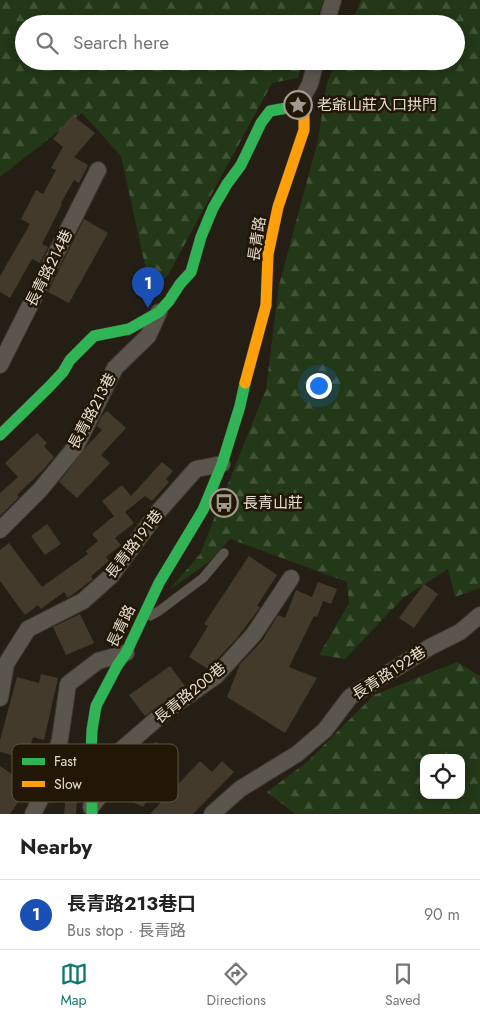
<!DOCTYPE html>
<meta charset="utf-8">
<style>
:root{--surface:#fff;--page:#f6f6f6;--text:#222;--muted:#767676;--line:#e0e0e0;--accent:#0f766e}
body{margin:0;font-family:Jost,"Noto Sans TC",sans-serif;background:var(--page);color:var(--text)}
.controls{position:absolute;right:15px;bottom:15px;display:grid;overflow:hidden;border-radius:10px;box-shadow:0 2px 12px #0003}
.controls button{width:45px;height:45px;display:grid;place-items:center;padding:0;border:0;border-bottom:1px solid var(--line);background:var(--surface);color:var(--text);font:25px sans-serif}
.you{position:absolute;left:318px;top:385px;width:18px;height:18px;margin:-12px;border:4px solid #fff;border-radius:50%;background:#1a73e8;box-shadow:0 0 0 8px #1a73e833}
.badge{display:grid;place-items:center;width:32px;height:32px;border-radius:50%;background:var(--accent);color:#fff;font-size:16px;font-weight:700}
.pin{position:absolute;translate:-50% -41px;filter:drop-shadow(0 1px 2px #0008)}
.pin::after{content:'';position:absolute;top:26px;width:18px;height:15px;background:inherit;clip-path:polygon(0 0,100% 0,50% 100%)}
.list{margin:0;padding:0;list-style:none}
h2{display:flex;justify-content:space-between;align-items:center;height:65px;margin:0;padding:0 20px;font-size:21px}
h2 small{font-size:16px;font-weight:400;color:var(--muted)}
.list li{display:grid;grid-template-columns:32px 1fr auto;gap:15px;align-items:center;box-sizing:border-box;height:70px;padding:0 20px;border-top:1px solid var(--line)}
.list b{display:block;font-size:19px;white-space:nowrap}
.list p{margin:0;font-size:16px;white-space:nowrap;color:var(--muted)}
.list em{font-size:16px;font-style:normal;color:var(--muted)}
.icon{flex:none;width:28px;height:28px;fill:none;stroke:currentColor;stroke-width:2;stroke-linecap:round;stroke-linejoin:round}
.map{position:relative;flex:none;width:480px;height:814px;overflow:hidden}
.search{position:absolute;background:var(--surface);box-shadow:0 2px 12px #0003;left:15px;right:15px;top:15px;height:55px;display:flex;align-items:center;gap:12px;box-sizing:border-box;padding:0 18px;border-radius:28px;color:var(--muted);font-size:19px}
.sheet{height:135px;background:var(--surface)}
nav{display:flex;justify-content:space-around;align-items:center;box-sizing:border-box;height:70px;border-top:1px solid var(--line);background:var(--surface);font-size:14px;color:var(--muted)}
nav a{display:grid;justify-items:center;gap:2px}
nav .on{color:var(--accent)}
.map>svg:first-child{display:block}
.forest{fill:url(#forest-firs);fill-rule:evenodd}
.building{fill:#443a2c}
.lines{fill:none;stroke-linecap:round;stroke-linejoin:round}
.lane-casing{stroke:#3d3730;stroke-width:10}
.street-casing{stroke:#3d3730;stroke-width:18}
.fast-casing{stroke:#3d3730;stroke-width:12}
.slow-casing{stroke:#3d3730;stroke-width:12}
.lane{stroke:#5a554d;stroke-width:9}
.street{stroke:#5a554d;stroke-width:16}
.fast{stroke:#30b455;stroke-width:11}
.slow{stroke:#ff9f0a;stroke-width:11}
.labels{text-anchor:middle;stroke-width:5;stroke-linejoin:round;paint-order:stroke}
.poi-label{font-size:15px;fill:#e5ddd2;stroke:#221605;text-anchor:start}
.street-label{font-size:15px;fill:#e5ddd2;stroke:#221605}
.key{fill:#221605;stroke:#5c5242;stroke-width:1}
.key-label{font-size:14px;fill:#e5ddd2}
</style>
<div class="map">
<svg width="480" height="814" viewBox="0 0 480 814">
<defs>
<pattern id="forest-firs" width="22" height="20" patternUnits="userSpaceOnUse" patternTransform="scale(1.25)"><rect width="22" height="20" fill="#223817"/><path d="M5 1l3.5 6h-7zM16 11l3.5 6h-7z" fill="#425438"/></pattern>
</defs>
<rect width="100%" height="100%" fill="#251e14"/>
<!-- forest -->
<g class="forest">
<path d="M0,0h323l-7,24h-292v37h279l-5,17 -26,5 -104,192 -17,17 -30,-136 -39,-43 -82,64z"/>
<path d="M361,0h119v588l-25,9 -7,-28 -45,29 -58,61 -26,-4 30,-52 -2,-21 -117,-43 -21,23 -40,28 31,-36 66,-165 13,-104 39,-145 9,-57 9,-22h120v-37h-105z"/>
<path d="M457,662l23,14v138h-185l-28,-22 41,-31 66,-66zM424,758h37v37h-37z"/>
</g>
<!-- building -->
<g class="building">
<path d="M72,115l23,18 -21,24 14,8 -9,18 -5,-3 -13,23 1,1 -20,40 6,3 -8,16 -8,-4 -22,39 -10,-6v-16l30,-52 -9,-5 15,-29 7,4 13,-24 -5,-2 12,-21 -10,-8z"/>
<path d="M84,219l24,14 -39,70 -21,-11z"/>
<path d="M107,411l19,17 -25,27 9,8 -33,35 -18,-16 28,-36 15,-16 -5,-4 5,-10z"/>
<path d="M37,433l10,10 -3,3 10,11 -12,14 -25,24 2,2 -19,19v-23l18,-16 -13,-14z"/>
<path d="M162,462l11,9 -7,8 3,3 -17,19 -7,-5 -20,16 9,11 -19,15 6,7 -15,12 3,4 -18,15 2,3 -21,16 -4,3 -4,-6 -23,17 -3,-4 -13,10 -25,-34v-31l9,-7 33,44 46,-33 -2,-3 12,-10 -6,-7 22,-18 -12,-15 20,-16 9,11z"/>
<path d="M47,524l14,20 -16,11 -14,-19z"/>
<path d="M249,556l28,19 -20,31 3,1 -1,2 -22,29 -29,31 -19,-12 19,-31 -4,-2z"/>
<path d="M318,582l19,7 -6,15 -8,-3 -6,16 -3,-1 -25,51 28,11 -32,55 -58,-36 13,-33 22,-23 16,-26 7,3 11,-28 16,7z"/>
<path d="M424,584l14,10 -24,34 -15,-10z"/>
<path d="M80,614l14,29 -28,12 -13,-28z"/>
<path d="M170,666l15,20 -40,30 -16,-21z"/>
<path d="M41,674l17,4 -14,62 -11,-3 -6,22 -27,-7v-12l17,-63 22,6z"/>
<path d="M155,742l15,8 -8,13 5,3 -24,41 -28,-14 11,-27 12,6z"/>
<path d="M200,761l12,11 10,-11 12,11 -41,42h-43z"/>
<path d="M0,766l29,20 -19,28h-10z"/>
<path d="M67,785h11l-2,29h-12z"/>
</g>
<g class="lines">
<defs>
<path id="lane" d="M150,616l9,-5 44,-33 21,-25"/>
<g id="street">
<path d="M326,24l7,-24"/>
<path d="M298,106l12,-22 6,-23"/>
<path d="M0,365l98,-195"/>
<path d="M0,530l40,-40 36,-44 39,-78 33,-32 11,-24"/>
<path d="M0,698l6,-34 22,-35 55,-28 28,-25 47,-64 38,-43 26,-5"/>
<path d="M91,807l17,-22 14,-36 44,-38 50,-35 38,-42 37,-56"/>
<path d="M33,814l15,-30 12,-45 8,-55 30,-23 28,-8"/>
<path d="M212,814l28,-25 57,-35 28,-24 25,-33 80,-50 30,-15 20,-17"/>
</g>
<g id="fast">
<path d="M0,435l49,-48 14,-15 7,-12 24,-24 35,-7 30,-17 10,-11 11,-17 11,-12 10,-35 12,-29 14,-24 14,-19 20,-42 9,-12 28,-5 4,2"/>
<path d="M92,814l-1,-58 1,-26 4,-24 21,-40 9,-13 33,-70 44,-73 19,-46 18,-58 5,-23"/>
</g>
<path id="slow" d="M245,383l21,-78 2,-51 10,-47 26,-77v-20l-2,-2"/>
</defs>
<!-- lane casing -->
<use href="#lane" class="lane-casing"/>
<!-- street casing -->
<use href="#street" class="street-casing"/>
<!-- fast casing -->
<use href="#fast" class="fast-casing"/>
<!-- slow casing -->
<use href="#slow" class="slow-casing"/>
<!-- lane -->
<use href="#lane" class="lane"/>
<!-- street -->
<use href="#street" class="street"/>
<!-- fast -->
<use href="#fast" class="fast"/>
<!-- slow -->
<use href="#slow" class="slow"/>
</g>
<!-- icons -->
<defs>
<symbol id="sight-ring" viewBox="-11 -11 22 22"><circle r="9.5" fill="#221605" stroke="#a29a90" stroke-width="1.5"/><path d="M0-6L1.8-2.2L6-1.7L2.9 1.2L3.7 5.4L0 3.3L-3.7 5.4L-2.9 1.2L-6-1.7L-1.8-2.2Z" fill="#a29a90"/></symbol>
<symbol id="bus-ring" viewBox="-11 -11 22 22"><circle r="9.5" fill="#221605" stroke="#a29a90" stroke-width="1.5"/><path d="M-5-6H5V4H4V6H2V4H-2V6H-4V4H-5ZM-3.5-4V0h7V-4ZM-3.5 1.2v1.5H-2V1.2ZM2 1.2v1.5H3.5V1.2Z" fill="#a29a90"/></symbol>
</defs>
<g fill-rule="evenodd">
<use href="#sight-ring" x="282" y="89" width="32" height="32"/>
<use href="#bus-ring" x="208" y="487" width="32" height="32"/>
</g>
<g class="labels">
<!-- poi labels -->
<g class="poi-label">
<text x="317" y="110">老爺山莊入口拱門</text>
<text x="243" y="508">長青山莊</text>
</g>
<!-- street labels -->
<g class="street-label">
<text transform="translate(257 239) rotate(-81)" y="5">長青路</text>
<text transform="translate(49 268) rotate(-63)" y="5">長青路214巷</text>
<text transform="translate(92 411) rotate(-62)" y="5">長青路213巷</text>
<text transform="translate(134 544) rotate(-52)" y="5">長青路191巷</text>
<text transform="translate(121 626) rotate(-64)" y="5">長青路</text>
<text transform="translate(389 673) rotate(-33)" y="5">長青路192巷</text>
<text transform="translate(190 693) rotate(-39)" y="5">長青路200巷</text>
</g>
</g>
<!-- legend -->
<rect x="12" y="744" width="166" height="58" rx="8" class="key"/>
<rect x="22" y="758" width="23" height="7" fill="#30b455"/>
<rect x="22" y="781" width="23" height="6" fill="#ff9f0a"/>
<g class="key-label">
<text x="54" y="766">Fast</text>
<text x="54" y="789">Slow</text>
</g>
</svg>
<div class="controls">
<button><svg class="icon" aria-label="locate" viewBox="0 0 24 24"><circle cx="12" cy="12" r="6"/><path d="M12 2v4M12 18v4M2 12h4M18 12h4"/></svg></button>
</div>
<div class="you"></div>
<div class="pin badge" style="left:148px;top:308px;background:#1a4fb4">1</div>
<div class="search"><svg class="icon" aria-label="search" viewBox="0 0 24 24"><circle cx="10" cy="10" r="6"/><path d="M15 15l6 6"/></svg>Search here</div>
</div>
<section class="sheet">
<h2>Nearby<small></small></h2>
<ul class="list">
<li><span class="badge" style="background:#1a4fb4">1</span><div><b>長青路213巷口</b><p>Bus stop · 長青路</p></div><em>90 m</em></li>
</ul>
</section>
<nav>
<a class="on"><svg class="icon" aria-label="map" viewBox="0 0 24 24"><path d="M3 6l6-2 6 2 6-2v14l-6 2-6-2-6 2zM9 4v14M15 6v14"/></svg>Map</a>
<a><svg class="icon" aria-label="directions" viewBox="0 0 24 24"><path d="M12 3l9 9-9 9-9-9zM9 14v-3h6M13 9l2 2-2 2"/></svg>Directions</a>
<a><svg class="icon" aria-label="saved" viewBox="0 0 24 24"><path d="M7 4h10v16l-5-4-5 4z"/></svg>Saved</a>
</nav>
